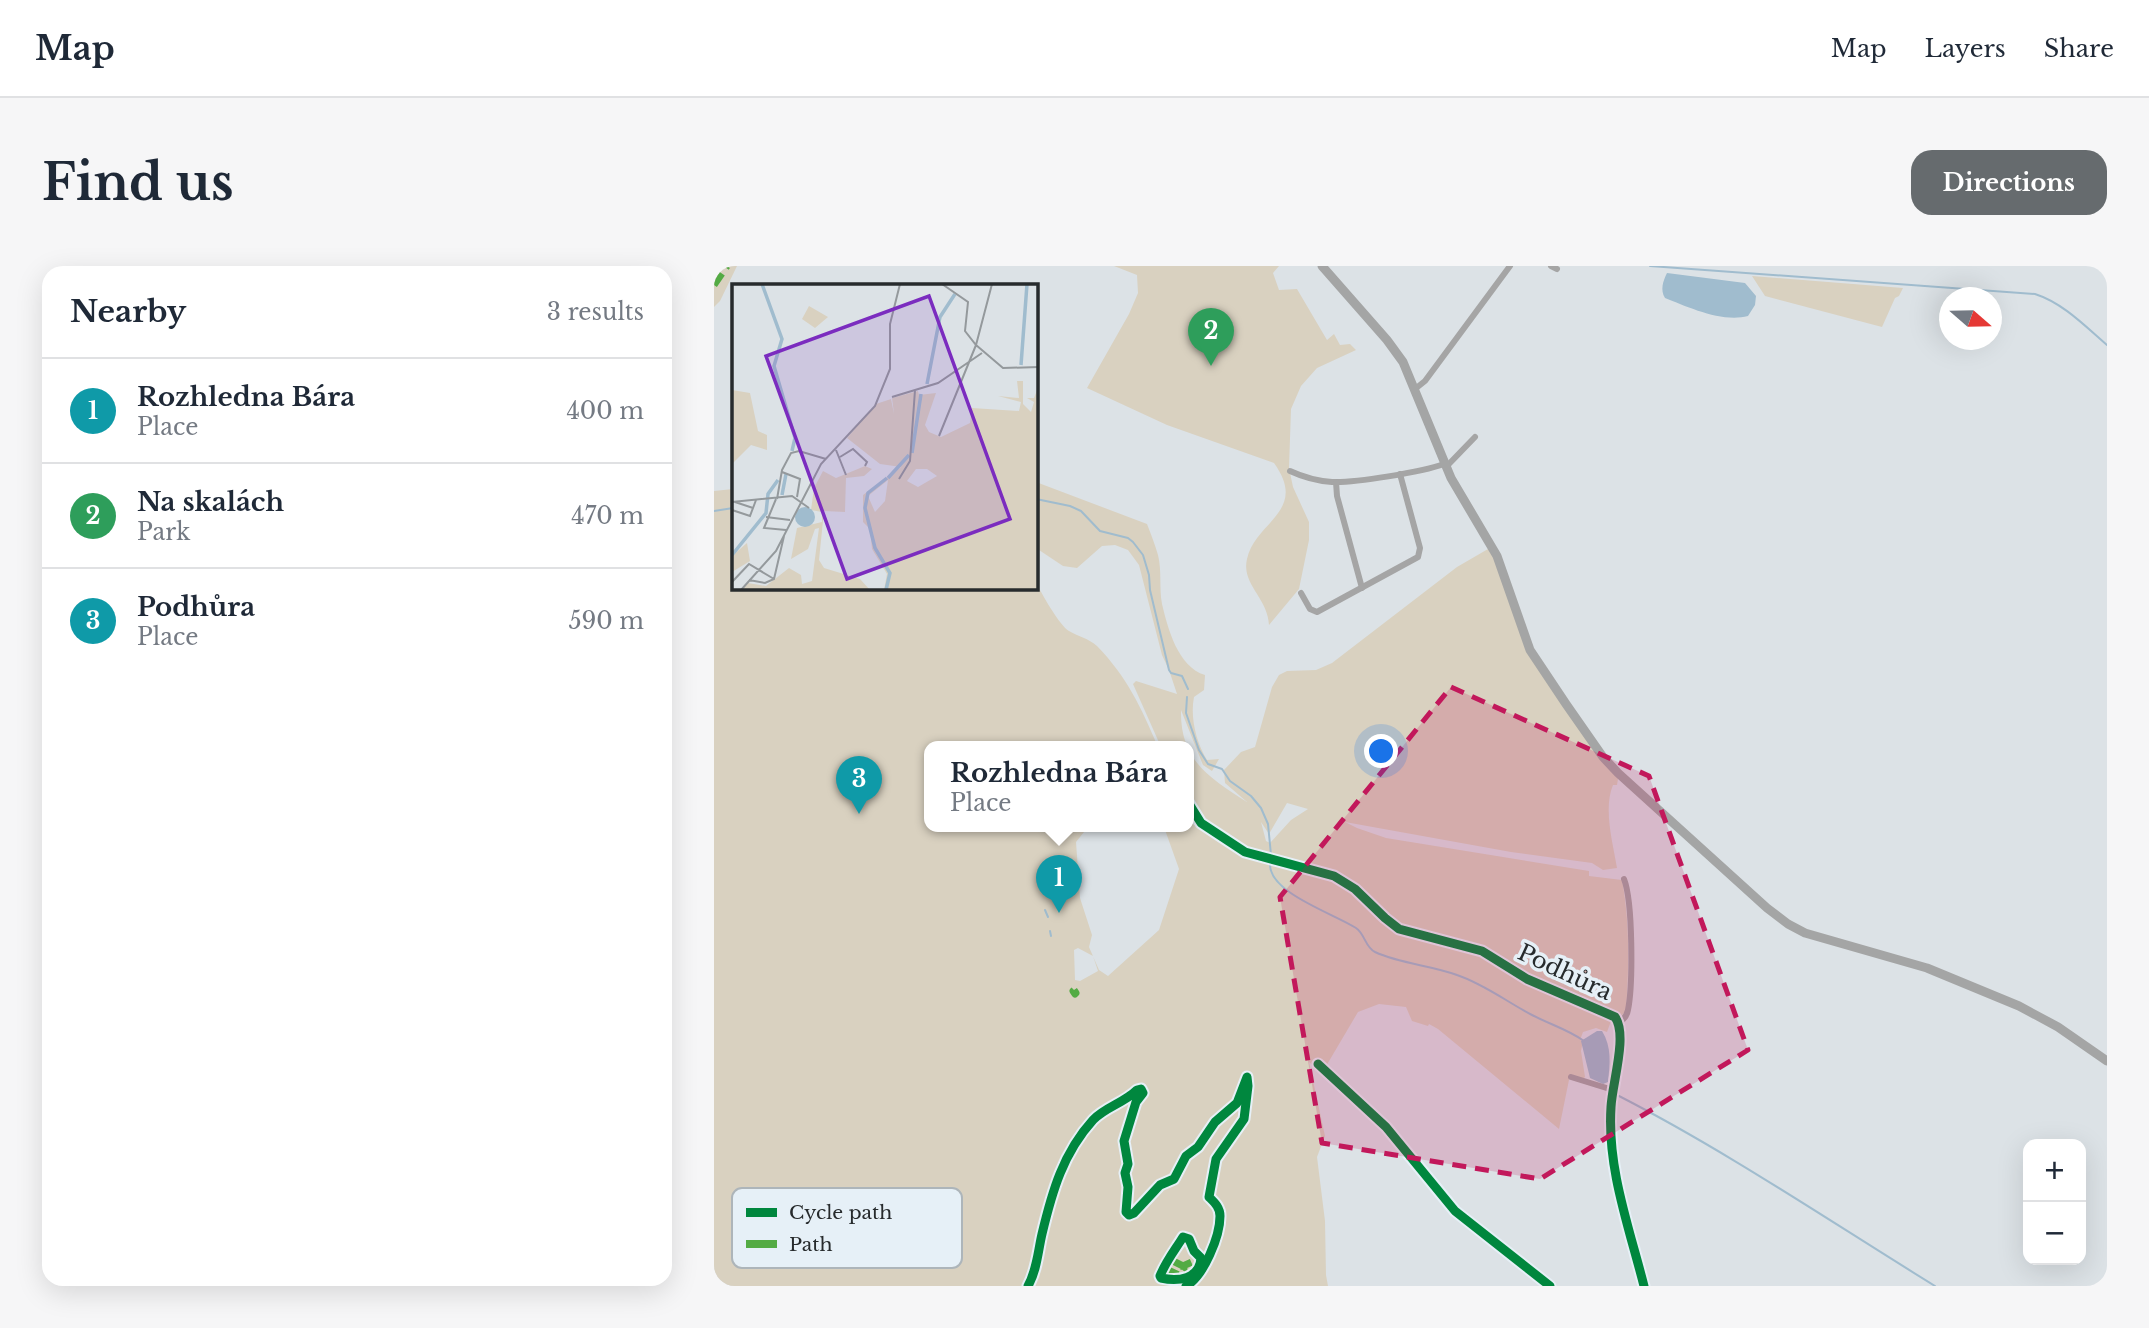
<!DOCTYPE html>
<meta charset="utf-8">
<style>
:root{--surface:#fff;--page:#f6f6f7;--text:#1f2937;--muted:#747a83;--line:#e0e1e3;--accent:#666b6e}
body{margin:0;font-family:"Libre Baskerville",serif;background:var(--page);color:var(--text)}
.controls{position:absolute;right:21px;bottom:21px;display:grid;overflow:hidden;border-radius:14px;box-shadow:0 7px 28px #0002}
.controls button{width:63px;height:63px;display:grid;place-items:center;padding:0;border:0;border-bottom:2px solid var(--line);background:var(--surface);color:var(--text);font:35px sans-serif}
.compass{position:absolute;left:1225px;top:21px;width:63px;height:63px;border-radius:50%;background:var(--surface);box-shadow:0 7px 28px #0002;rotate:110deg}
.you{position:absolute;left:668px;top:486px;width:24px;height:24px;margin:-18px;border:5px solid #fff;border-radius:50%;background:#1a73e8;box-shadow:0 0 0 10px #1a73e833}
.badge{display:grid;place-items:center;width:46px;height:46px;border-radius:50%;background:var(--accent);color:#fff;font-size:23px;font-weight:700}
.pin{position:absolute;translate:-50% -58px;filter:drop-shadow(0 2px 4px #0008)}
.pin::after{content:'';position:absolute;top:37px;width:24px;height:21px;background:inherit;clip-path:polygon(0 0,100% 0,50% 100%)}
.popup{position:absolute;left:210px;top:475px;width:270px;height:91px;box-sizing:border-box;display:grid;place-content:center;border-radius:14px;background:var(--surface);filter:drop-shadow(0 2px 5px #0005);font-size:23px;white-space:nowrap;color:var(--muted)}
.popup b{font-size:26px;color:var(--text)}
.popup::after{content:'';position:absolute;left:50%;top:100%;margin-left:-14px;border:14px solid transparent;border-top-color:var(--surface)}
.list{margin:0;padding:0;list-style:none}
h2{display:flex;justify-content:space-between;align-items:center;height:91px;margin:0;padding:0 28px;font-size:30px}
h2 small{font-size:23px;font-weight:400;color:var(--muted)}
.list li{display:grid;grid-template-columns:46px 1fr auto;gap:21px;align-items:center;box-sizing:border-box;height:105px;padding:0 28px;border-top:2px solid var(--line)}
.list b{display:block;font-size:26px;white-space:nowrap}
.list p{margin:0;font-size:23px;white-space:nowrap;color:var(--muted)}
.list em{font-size:23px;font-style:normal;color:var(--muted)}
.map{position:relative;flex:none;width:1393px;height:1020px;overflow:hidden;border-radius:21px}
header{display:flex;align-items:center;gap:42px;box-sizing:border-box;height:98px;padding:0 35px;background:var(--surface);border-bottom:2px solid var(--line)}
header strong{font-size:33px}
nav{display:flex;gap:38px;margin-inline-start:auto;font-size:24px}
.intro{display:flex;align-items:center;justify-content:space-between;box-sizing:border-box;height:168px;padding:0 42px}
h1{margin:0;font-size:49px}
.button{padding:18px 32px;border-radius:21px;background:var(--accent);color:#fff;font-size:24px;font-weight:700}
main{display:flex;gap:42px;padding:0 42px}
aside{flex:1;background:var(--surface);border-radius:21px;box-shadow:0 7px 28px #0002}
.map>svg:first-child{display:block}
.green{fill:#d9d1c0;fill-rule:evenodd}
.water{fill:#a0bcce}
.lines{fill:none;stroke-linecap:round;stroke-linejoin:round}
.stream{stroke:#a0bcce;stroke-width:2}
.minor{stroke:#a5a5a5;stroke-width:6}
.secondary{stroke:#a4a5a5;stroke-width:9}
.quiet{stroke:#53ab44;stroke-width:7;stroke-dasharray:14 7;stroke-linecap:butt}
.cycleway-casing{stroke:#e6f0f7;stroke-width:13}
.cycleway{stroke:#00873e;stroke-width:9}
.marked{fill:#c2185b;fill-opacity:0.2;stroke:#c2185b;stroke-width:5;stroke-dasharray:14 9;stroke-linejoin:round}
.labels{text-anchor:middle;stroke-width:7;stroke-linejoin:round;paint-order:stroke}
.street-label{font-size:23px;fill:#272b2d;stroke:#e6f0f7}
.inset-river{fill:none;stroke:#a0bcce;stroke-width:3.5}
.inset-road{fill:none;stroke:#94999c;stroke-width:2}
.view{fill:#7b2cbf;fill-opacity:0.15;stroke:#7b2cbf;stroke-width:3.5}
.inset-edge{fill:none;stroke:#272b2d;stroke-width:3.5}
.key{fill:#e6f0f7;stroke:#adb5ba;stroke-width:2}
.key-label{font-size:19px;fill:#272b2d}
</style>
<header>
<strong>Map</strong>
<nav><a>Map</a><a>Layers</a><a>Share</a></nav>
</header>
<div class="intro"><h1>Find us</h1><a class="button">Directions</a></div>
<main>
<aside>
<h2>Nearby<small>3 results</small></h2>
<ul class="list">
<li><span class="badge" style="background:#0f9aa8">1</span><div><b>Rozhledna Bára</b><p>Place</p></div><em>400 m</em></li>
<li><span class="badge" style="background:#2e9e5b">2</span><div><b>Na skalách</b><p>Park</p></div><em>470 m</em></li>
<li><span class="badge" style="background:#0f9aa8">3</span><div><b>Podhůra</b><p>Place</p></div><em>590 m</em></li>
</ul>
</aside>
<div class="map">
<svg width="1393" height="1020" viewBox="0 0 1393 1020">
<rect width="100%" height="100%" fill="#dce2e6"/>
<!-- green -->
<g class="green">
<path d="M0,0h23l-17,35 -6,6z"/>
<path d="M400,0h165l-6,7 6,17 18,-1 30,51 7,-6 6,11 10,-1 6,6 -39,18 -16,18 -10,23 -2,59 4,19 16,35v18l-10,49 -30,36c-1,-27 -28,-41 -22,-66 8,-38 62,-47 27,-96l-107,-38 -80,-37 42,-74 9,-21 -1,-18z"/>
<path d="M1038,10l151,12 -4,8 -4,2 -13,29 -117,-31z"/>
<path d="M322,216l111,42c4,10 8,21 11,31 4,16 1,33 4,49 6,25 16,63 43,71l-1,15 -10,7c-4,20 2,45 13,63l12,-1 -7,12 -9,-6 -22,-55c-1,51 29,68 66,92l-22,-19 -1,-13 17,-18 14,-5 17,-60 7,-12 8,-4 29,-1 16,-7 125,-96 31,-18 5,2 27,77 95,144 3,7 -1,6h-4c-10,24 0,58 4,83l-14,2 -11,-7 -81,-11 -166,-30 12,6 29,10 203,33v5l33,4c8,43 7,87 4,131l-12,12 -3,-2 -4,11 -11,-4 -13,4 -3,8 3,1 -2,10 4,26 -2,2 -13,-4 -11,54 -121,-100 -9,-5 -1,2 -16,-5 -6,-14 -27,-3 -21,8 -36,61 -13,-11 16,74 -8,21 8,64 1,54 2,11h-614v-795l19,-2v99h303v-6c5,11 24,44 33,49 10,6 19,7 28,15 30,31 44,61 61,101h-228v80h158l-12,15 4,56 12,37 -3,12 10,23 9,6 51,-46 20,-61 -15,-42h24l1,-13 2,9 53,31 53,15 2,-6 -48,-10 -47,-31 -15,-25 -1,-50h-27l-28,-63 3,-3 41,13 -8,-24 -7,-15 -23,-90 -11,-15 -13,-5 -13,1 -25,22 -14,-2 -27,-18zM573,537l21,6 -17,11 -21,23 -4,-2 -5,-19 8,12zM364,682l15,8 5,15 -18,10 -5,-1 -1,-30z"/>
</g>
<!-- water -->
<g class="water">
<path d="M953,7l78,10 11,13 -1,9 -7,11c-26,7 -60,-9 -83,-18 -5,-8 -2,-17 2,-25z"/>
<path d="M883,765h5c10,16 8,33 6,51l-5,2 -13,-6 -9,-37z"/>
</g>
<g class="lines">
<!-- stream -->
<g class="stream">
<path d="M936,0l385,28c28,9 50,32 72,51"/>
<path d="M322,233l34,7 11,5 19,20 28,7 5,4 10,13 6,20 1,15 19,80 2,3 11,3 6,13"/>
<path d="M0,245l19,-3"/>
<path d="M473,431l-1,16 13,37 9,14 14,5 8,12 21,15 10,12 7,16 3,31"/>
<path d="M556,598c-1,29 65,50 86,64 9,6 9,19 19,24 26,12 55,13 82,23 27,9 50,27 75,40 17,9 37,15 52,26"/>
<path d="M331,644l3,7"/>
<path d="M336,665l1,5"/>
<path d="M905,830c109,56 212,126 316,190"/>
</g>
<!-- minor -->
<g class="minor">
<path d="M837,0l6,3"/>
<path d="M701,123l10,-8 85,-115"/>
<path d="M732,201l29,-30"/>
<path d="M576,205c13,6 27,10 42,11 23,1 90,-10 112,-18"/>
<path d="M622,216l1,14 25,92"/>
<path d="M587,327l9,16 7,3 101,-55 2,-9 -20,-74"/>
<path d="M474,536l13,21 44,29 89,24 21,13 30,29 14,11 83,22 45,28 88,38c13,18 -3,67 -4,90 -4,61 18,120 33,179"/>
<path d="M905,757c5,-4 8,-7 9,-13 5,-25 5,-108 -4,-131"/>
<path d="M604,798l68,63 69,84 95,75"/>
<path d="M857,811l42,13"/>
</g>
<!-- secondary -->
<path class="secondary" d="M608,0l65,74 16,22 48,116 46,78 33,94 36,54 37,53 15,16 149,135 21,16 17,9 122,35 92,38 39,21 49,34"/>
<!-- quiet -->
<g class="quiet">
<path d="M0,19l13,-19"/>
<path d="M360,724l2,3 -1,1 -2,-3z"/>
<path d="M469,1000l-12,-6 -3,10 11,5 5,-6 -1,-3 18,-8"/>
</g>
<defs>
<g id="cycleway">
<path d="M474,536l13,21 44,29 89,24 21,13 30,29 14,11 83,22 45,28 88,38c13,18 -3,67 -4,90 -4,61 18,120 33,179"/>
<path d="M604,798l68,63 69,84 95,75"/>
<path d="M469,971l6,2 5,12 7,7c-1,21 -23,24 -40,20l-1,-2c6,-15 15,-26 23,-39z"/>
<path d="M314,1020c9,-16 10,-35 14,-52 10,-42 21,-81 51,-114 12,-13 31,-17 44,-30l4,-1 2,4 -7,9 -12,39 4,23 -3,9 3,14 -2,25 3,3 5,-2 26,-28 14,-6 12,-23 12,-9 17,-25 22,-19 10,-26 1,9 -4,33 -28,40 -7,38c5,5 11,10 11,19 0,20 -16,60 -34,70"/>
</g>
</defs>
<!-- cycleway casing -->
<use href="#cycleway" class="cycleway-casing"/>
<!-- cycleway -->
<use href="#cycleway" class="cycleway"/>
</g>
<!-- marked area -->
<path class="marked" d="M737,421l198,89 99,274 -208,129 -218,-36 -42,-246z"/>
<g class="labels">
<!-- street labels -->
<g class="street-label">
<text transform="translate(851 706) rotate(25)" y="8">Podhůra</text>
</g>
</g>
<!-- overview -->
<g transform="translate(18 18)">
<rect width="306" height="306" fill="#dce2e6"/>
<path d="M77,22l19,11 -13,11 -13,-9zM285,97h6v23l8,8 3,-10 -7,-4h7l4,-10v202h-154l3,-16 -15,-25 -2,-20 -7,-7v-27l38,-28 -21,-3 -33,-26 29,-34 15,-5 3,15 -2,-16 26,-7 1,4 17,-2 -11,32 4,7 12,5 29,-14 2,-15 47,3 2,-9 -23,-6 21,2zM184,185h11l10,7 -19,11 -11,-6zM156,196l-3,21 -10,11 -7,-16zM0,106l18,3 8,38 9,4v15l-16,-5 -19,19zM133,182l7,3 -8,7 -18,2 -1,34 -21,-1 -5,49 5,8 36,11 10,11h-128l6,-7 18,3 23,-18 12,7 1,9 10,-3 7,-53 -4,1 -7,20 -17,10 6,-31 25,-6v-10l-11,-2 3,-22 9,-17 13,7zM15,259l3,18 -18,11v-16z" fill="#d9d1c0" fill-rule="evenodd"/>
<path d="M63 233a10 10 0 1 1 20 0a10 10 0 1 1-20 0Z" fill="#a0bcce"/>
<path class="inset-river" d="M30,0l20,55 -8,27 21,72 -3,13M289,81l6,-81M195,100l13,-67 15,-23M180,169l9,-59M156,194l21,-23M50,211l4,-21M0,271l34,-42 2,-19 10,-14M154,306l4,-17 -15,-25 -10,-40 3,-15 19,-15"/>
<path class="inset-road" d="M210,0l26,18 -3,29 11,14 16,-61M244,61l27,23 36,-1M160,113l46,-14 44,-30M207,152l37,-91M104,166l10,25M108,173l13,-8 14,13 -2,4M50,188l18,7 -3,18M167,195l11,-18 5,-71M44,215l-12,29 22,2M45,215l5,-29 9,-17 8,-2 27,8M0,218l60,-6 17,12M3,218l18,6 3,-8M0,226l18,6 3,-8M34,233l24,3M17,296l16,3 9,-4 10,-43M0,298l17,-18 25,15M9,306l35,-39 45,-87 54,-58 15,-37v-45l10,-40"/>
<path class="view" d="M197,12l81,223 -163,60 -81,-223z"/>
<rect width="306" height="306" class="inset-edge"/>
</g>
<!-- legend -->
<rect x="18" y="922" width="230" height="80" rx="10" class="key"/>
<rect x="32" y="942" width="31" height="9" fill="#00873e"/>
<rect x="32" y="974" width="31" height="8" fill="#53ab44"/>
<g class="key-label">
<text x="75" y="953">Cycle path</text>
<text x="75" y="985">Path</text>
</g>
</svg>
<div class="controls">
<button>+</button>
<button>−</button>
</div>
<svg class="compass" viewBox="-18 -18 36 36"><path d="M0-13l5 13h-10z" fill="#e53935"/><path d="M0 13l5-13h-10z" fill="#747a83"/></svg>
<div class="you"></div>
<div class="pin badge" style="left:345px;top:647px;background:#0f9aa8">1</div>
<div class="popup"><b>Rozhledna Bára</b>Place</div>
<div class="pin badge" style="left:497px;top:100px;background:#2e9e5b">2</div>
<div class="pin badge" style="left:145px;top:548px;background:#0f9aa8">3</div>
</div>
</main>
